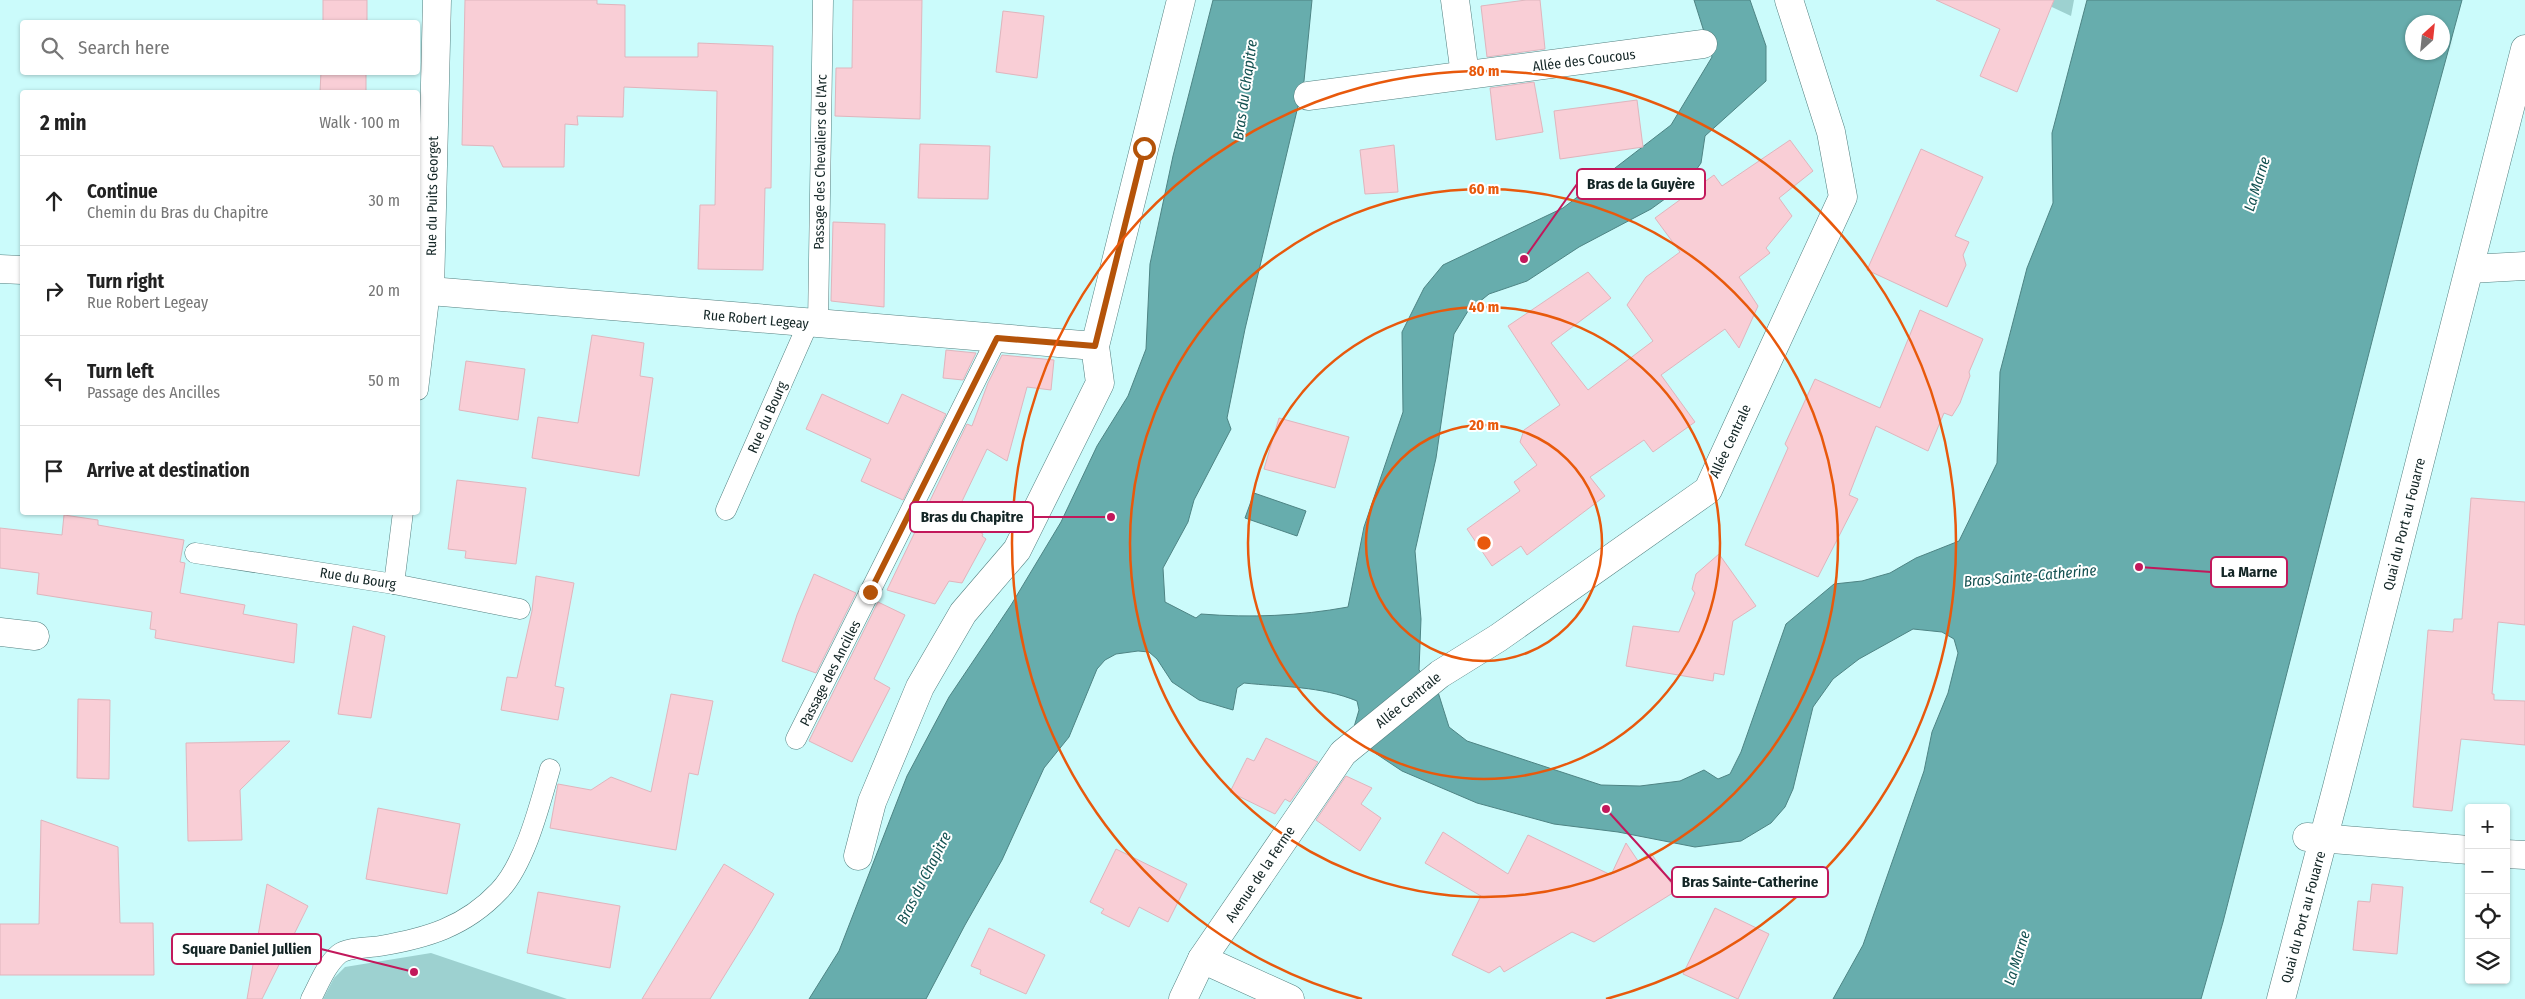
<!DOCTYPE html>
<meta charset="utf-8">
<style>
:root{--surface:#fff;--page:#f2f2f2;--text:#222;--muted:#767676;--line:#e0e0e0}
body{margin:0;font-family:"Fira Sans Condensed",sans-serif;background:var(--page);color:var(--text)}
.controls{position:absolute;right:15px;bottom:15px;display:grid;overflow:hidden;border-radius:5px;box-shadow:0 1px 4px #0004}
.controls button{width:45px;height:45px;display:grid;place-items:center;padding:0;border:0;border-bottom:1px solid var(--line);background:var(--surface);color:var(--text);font:25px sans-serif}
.compass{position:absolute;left:2405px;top:15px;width:45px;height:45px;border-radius:50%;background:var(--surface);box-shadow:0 1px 4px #0004;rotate:27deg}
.stop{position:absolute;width:15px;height:15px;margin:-11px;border:4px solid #b45309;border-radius:50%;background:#fff}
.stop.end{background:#b45309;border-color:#fff;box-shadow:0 1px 5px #0008}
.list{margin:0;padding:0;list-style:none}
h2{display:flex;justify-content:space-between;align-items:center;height:65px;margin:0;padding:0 20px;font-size:21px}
h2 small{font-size:16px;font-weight:400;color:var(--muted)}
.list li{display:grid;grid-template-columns:32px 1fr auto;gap:15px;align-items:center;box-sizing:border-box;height:90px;padding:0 20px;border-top:1px solid var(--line)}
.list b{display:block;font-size:19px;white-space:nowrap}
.list p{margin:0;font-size:16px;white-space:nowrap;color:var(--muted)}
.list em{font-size:16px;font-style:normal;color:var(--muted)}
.icon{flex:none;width:28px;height:28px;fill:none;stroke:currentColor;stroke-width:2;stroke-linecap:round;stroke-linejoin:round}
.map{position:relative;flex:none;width:2525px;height:999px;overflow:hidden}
.search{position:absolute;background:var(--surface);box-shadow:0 1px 4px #0004;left:20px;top:20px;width:400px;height:55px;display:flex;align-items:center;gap:12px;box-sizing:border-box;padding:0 18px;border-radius:5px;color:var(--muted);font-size:19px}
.panel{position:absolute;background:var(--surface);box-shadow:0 1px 4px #0004;left:20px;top:90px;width:400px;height:425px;border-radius:5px}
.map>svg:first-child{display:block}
.green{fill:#9dd1d0}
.water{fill:#67adad;stroke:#4e8484;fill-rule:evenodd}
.building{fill:#f9ced6;stroke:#dfb5bd}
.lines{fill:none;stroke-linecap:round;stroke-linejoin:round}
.service-casing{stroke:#548080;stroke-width:21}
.minor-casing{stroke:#548080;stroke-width:29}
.tertiary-casing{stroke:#548080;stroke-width:29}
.service{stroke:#fff;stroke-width:20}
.minor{stroke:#fff;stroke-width:28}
.tertiary{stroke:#fff;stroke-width:28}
.route{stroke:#b45309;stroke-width:6}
.ring{fill:none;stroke:#e8590c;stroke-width:2.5}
.labels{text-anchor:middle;stroke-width:4;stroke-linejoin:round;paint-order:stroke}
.street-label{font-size:14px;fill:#132525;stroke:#fff}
.water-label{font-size:15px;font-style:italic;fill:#135151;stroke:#fff}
.centre{fill:#e8590c;stroke:#fff;stroke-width:2.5}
.ring-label{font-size:15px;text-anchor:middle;font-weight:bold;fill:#e8590c;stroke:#fff;stroke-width:4;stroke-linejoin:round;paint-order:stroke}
.leader{fill:none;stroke:#c2185b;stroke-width:2}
.callout-dot{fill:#c2185b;stroke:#fff;stroke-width:2}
.callout{fill:#fff;stroke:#c2185b;stroke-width:2}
.callout-label{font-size:15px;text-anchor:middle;font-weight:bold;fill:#132525}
</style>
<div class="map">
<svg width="2525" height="999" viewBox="0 0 2525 999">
<rect width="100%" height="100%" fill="#cbfbfb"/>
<!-- green -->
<g class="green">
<path d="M2037,0h37l-3,16z"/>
<path d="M431,953l136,46h-244l11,-21 11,-11z"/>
</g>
<!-- water -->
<g class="water">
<path d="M1213,0h99l-8,81 -59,248 -18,89 4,11 -37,71 -6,22 -25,46 2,34 31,16 5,-4c50,4 98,2 147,-7l16,-80 39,-115 -1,-80 22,-44 19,-23 120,-57 108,-83 41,-68 -18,-57h56l16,46v35l-61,55 -4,27 -14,20 -36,26 -72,38 -52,34 -38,13 -21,17 -14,23 -18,124 -21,93 6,68 -2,51 19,22 11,35 18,14 134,44 39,1 40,-5 24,-11 14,9 12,-5 11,-22 45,-128 48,-40 28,-3 28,-8 26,-15 43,-17 38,-78 3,-91 27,-104 26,-65 -1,-70 35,-133h375l-43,158 -196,764 -22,77h-368l30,-54 61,-174 8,-39 16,-39 10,-40 -4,-14 -12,-7 -29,-3 -54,30 -26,20 -20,28 -20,82 -8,18 -14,16 -30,18 -46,6 -77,-15 -64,-8 -77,-21 -75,-32 -27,-18 -21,-26 5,-17 -2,-9c-36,-15 -75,-14 -113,-18l-7,5 -4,22 -34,-10 -27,-18 -15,-23 -8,-7 -11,-1 -22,3 -11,6 -8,9 -28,68 -25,31 -42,92 -37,65 -39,74h-117l30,-48 68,-175 42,-79 62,-92 50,-83 36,-76 31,-50 18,-47 4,-85 23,-108zM2412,22h30v30h-30z"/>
<path d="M1254,493l52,18 -9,25 -52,-18z"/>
</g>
<!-- building -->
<g class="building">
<rect x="323" y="0" width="44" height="22"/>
<path d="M465,0h132v4l28,1v52h73v-14l75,3 -2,142h-6l-2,82 -65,-1 2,-64h15l2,-114 -93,-4 -1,30 -46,-1 1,9 -13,-1 -1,43h-61l-10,-21 -31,-1z"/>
<path d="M853,0h69l-2,119 -85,-3 1,-48h16z"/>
<path d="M1526,0h14l5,49 -58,8 -6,-51z"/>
<path d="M1936,0h118l-37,92 -37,-16 20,-47z"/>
<path d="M1003,11l41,5 -7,62 -41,-6z"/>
<path d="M321,72h45v20h-46z"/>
<path d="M1534,82l9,50 -47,8 -6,-52z"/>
<path d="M1637,100l6,47 -83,12 -6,-48z"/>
<path d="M1790,140l23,31 -34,27 13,18 -26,32 4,5 -31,24 19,29 -19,42 -14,-19 -64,46 34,47 -42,30 -9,-12 -54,37 15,19 -78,59 -6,-9 -29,20 -25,-37 53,-38 -6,-9 23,-17 -17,-23 4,-12 36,-25 -52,-79 80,-54 23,26 -60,45 37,47 65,-49 -26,-36 19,-28 34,-25 -25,-34 59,-43 8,11z"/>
<path d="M920,144l70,2 -2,53 -70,-1z"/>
<path d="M1394,145l4,47 -33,2 -5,-44z"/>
<path d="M1921,149l62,28 -28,59 14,6 -6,13 3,10 -19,42 -80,-37z"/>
<path d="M833,222l52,2 -1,83 -53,-6z"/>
<path d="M1920,310l63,29 -14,33 1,4 -10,27 -8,13 -8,-3 -16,38 -52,-25 -27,69 9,4 -40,78 -73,-32 43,-97 -3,-4 30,-65 65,29z"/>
<path d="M592,335l52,8 -4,33 13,2 -14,98 -107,-18 6,-41 40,6z"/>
<path d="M946,350l30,3 -13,27 -20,-2z"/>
<path d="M1002,355l52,5 -3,30 -24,-3 -20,74 -20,-12 -33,69 29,16 -1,2 4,3 -24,44 -13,-2 -14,23 -48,-14 80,-166 5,2 16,-43z"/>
<path d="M466,361l59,8 -7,51 -59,-10z"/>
<path d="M822,394l66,30 14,-30 44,20 -43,86 -42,-19 10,-22 -65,-30z"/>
<path d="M1279,418l70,19 -14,51 -71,-19z"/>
<path d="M457,480l69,8 -10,76 -51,-6 1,-7 -18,-2z"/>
<path d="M2471,498l54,4v123l-27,-3 -6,72h2v6l31,1v44l-64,-6 -9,72 -39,-4 15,-177 25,2 1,-13h8z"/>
<path d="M64,515l34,5v5l86,15 -4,22 5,1 -5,30 65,12 -2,9 54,10 -3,39 -139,-25 1,-8 -6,-1 2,-17 -115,-18 2,-21 -39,-5v-40l62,7z"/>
<path d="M1719,554l37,52 -23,15 -9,54 -10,-2 -1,8 -87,-15 7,-40 46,6 16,-39 -3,-4 4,-15z"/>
<path d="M814,574l42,19 -40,80 -34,-12 15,-46z"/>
<path d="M536,576l38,7 -19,103 9,2 -6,32 -57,-10 6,-33 10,1 15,-67z"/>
<path d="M878,602l27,13 -31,64 16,9 -38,74 -43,-21z"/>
<path d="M353,626l32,10 -14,82 -33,-4z"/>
<path d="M671,694l42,7 -15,74 -9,-2 -13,77 -126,-22 8,-44 33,6 20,-13 40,15z"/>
<path d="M78,699l32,1 -1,79 -32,-1z"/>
<path d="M1266,738l52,24 -28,40 -5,-3 -10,15 -45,-22 17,-34 7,3z"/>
<path d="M290,741l-50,49 2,50 -54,1 -2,-98z"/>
<path d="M1346,776l26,12 -11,16 20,14 -21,33 -44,-31z"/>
<path d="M378,808l82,16 -13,70 -81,-15z"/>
<path d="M41,820l77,27 2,76h33l1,52h-154v-51h39z"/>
<path d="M1443,832l65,42 20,-39 83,40 15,-32 12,18 13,-8 25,38 -82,51 -22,-10 -68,40 -4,-6 -11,7 -37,-18 29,-59 -56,-33z"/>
<path d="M1116,849l71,35 -19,38 -29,-15 -10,20 -28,-14 3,-4 -14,-7z"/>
<path d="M724,864l50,30 -20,34 -44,71h-68z"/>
<path d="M267,884l41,22 -46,93h-15z"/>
<path d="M2372,884l31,3 -6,67 -44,-4 5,-49 12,1z"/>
<path d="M538,892l82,14 -10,62 -83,-15z"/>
<path d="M1715,908l54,26 -31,65 -55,-25z"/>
<path d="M989,928l56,27 -19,39 -46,-20 1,-4 -10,-4z"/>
</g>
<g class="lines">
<defs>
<g id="service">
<path d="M818,324l5,-324"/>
<path d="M418,390l12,-99"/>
<path d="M726,510l82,-186"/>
<path d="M195,553l199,31 126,25"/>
<path d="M394,584l9,-72"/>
<path d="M796,739l201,-401"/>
<path d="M311,999c8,-15 15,-34 28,-45 9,-7 30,-6 41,-8 47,-8 85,-19 119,-55 26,-27 41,-87 51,-122"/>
</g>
<g id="minor">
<path d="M1455,0l10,75"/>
<path d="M1308,96l395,-52"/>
<path d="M0,269l22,1"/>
<path d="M2470,269l55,-3"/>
<path d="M418,290l677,56"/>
<path d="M430,291l7,-291"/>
<path d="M0,632l35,4"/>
<path d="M2307,837l162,13"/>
<path d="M2506,854l19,1"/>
<path d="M858,856l14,-54 48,-115 43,-74 54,-63 83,-167 -5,-37 86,-346"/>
<path d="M1202,959l88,40"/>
<path d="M1183,999l19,-40 141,-206 97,-79 58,-36 210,-148 135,-293 -12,-65 -42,-132"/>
</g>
<path id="tertiary" d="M2281,999l56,-212 188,-738"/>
</defs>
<!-- service casing -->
<use href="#service" class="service-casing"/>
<!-- minor casing -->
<use href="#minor" class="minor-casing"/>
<!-- tertiary casing -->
<use href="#tertiary" class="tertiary-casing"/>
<!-- service -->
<use href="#service" class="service"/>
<!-- minor -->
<use href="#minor" class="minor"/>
<!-- tertiary -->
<use href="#tertiary" class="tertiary"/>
</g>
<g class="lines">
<!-- route -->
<path class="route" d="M870,592l127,-254 98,8 49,-198"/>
</g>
<!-- distance rings -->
<g class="ring">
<circle cx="1484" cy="543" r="118"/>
<circle cx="1484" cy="543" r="236"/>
<circle cx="1484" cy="543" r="354"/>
<path d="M1362 999A472 472 0 1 1 1606 999"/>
</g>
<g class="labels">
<!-- street labels -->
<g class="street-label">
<text transform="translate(1584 60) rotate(-7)" y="5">Allée des Coucous</text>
<text transform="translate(820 162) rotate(-89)" y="5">Passage des Chevaliers de l'Arc</text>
<text transform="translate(432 196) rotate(-89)" y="5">Rue du Puits Georget</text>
<text transform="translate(756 319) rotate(5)" y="5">Rue Robert Legeay</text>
<text transform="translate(767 417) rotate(-66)" y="5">Rue du Bourg</text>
<text transform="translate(1730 441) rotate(-65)" y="5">Allée Centrale</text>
<text transform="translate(2404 524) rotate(-76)" y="5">Quai du Port au Fouarre</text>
<text transform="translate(358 578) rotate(9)" y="5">Rue du Bourg</text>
<text transform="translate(830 673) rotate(-63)" y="5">Passage des Ancilles</text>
<text transform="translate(1408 700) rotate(-39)" y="5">Allée Centrale</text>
<text transform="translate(1260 874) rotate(-56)" y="5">Avenue de la Ferme</text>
<text transform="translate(2303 917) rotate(-75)" y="5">Quai du Port au Fouarre</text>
</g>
<!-- water labels -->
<g class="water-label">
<text transform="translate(1245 90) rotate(-82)" y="5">Bras du Chapitre</text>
<text transform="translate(2257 184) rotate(-73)" y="5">La Marne</text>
<text transform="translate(2030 576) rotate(-5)" y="5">Bras Sainte-Catherine</text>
<text transform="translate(924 878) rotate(-63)" y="5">Bras du Chapitre</text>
<text transform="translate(2017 958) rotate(-73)" y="5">La Marne</text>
</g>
</g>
<circle cx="1484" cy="543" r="8" class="centre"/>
<g class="ring-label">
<text x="1484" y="76">80 m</text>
<text x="1484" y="194">60 m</text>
<text x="1484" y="312">40 m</text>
<text x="1484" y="430">20 m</text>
</g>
<!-- callouts -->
<path class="leader" d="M1524 259L1577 184M1111 517L1033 517M2139 567L2211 572M1606 809L1672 882M414 972L321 949"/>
<g class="callout-dot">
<circle cx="1524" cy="259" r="5"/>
<circle cx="1111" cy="517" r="5"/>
<circle cx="2139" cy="567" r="5"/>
<circle cx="1606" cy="809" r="5"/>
<circle cx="414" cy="972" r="5"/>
</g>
<g class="callout">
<rect x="1577" y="169" width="128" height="30" rx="5"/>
<rect x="910" y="502" width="123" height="30" rx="5"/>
<rect x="2211" y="557" width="76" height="30" rx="5"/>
<rect x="1672" y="867" width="156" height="30" rx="5"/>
<rect x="172" y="934" width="149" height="30" rx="5"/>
</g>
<g class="callout-label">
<text x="1641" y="189">Bras de la Guyère</text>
<text x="972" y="522">Bras du Chapitre</text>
<text x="2249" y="577">La Marne</text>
<text x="1750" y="887">Bras Sainte-Catherine</text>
<text x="247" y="954">Square Daniel Jullien</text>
</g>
</svg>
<div class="controls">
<button>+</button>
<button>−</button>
<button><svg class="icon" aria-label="locate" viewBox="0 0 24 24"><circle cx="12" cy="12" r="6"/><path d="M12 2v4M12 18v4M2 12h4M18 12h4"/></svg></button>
<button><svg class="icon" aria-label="layers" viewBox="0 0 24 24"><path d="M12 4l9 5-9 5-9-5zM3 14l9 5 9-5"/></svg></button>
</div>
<svg class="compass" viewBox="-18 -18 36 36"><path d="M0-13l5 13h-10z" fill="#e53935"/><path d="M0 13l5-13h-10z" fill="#767676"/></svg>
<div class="stop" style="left:1144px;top:148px"></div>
<div class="stop end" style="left:870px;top:592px"></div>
<div class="search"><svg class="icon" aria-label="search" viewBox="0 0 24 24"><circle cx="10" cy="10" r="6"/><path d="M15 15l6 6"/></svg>Search here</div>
<section class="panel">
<h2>2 min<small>Walk · 100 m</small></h2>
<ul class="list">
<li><svg class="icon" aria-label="ahead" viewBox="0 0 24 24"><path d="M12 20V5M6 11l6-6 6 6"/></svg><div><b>Continue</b><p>Chemin du Bras du Chapitre</p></div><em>30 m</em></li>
<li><svg class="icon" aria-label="right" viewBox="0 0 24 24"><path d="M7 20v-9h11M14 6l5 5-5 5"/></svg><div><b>Turn right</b><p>Rue Robert Legeay</p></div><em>20 m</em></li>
<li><svg class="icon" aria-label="left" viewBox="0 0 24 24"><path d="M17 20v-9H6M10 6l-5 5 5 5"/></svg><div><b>Turn left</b><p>Passage des Ancilles</p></div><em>50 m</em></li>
<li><svg class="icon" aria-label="arrive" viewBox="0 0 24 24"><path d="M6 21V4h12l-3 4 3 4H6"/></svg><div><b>Arrive at destination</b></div></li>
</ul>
</section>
</div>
